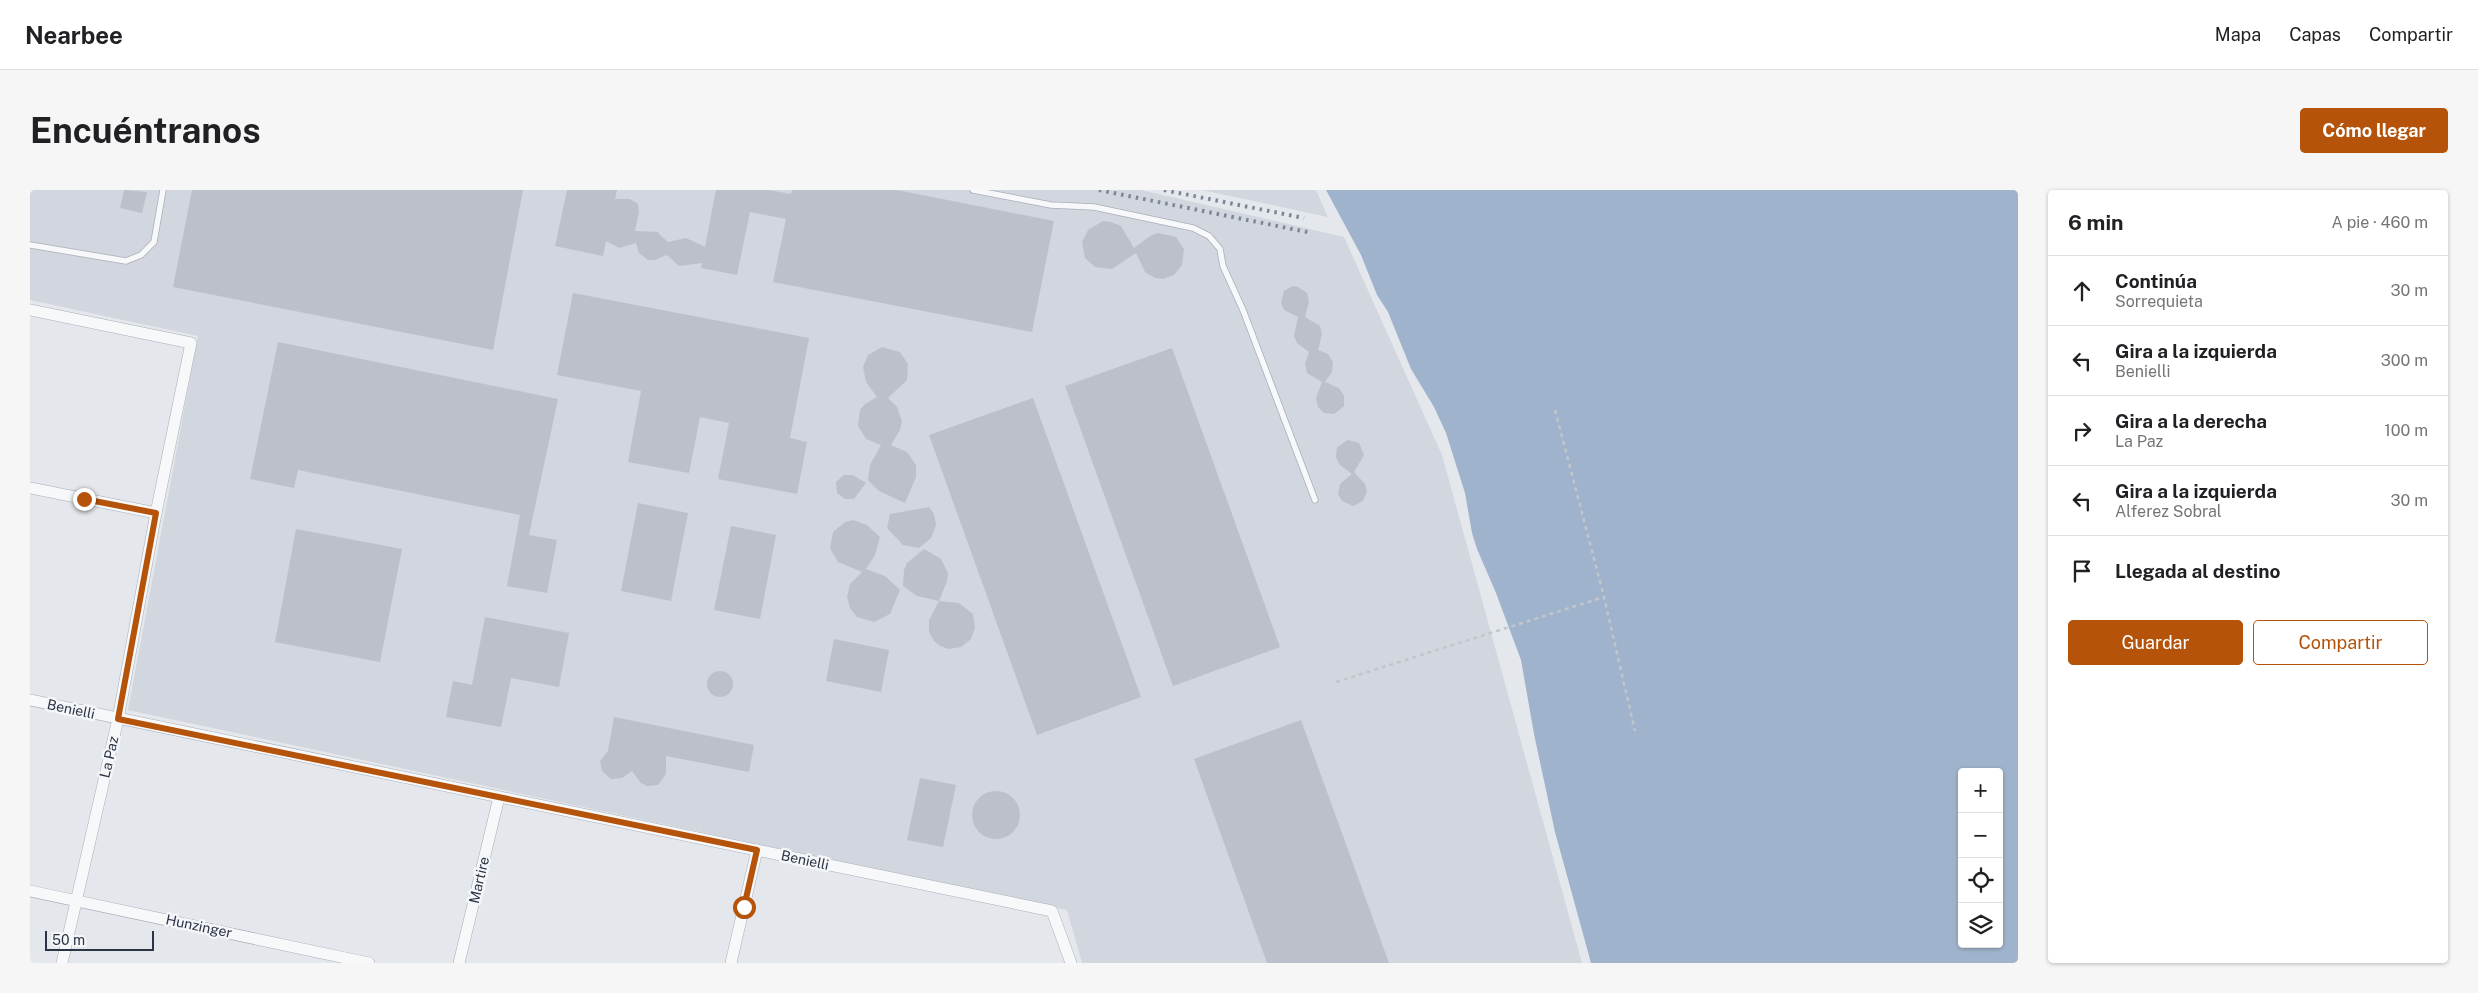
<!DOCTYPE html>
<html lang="es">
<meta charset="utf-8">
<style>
:root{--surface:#fff;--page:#f6f6f6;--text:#202124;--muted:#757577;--line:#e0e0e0;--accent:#b45309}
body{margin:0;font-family:"Public Sans",sans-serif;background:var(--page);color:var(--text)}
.controls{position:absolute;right:15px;bottom:15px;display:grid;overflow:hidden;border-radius:5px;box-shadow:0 1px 4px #0004}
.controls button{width:45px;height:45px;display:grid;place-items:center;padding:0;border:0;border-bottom:1px solid var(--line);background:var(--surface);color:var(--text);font:25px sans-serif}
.scale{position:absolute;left:15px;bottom:12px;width:109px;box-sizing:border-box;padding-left:5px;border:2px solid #2b3445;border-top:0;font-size:14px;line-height:18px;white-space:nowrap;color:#2b3445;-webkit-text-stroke:4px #f4f6f9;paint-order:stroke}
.stop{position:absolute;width:15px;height:15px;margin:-11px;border:4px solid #b45309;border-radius:50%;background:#fff}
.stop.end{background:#b45309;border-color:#fff;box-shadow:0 1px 5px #0008}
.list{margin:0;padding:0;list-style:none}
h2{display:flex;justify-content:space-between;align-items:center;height:65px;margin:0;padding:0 20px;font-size:21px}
h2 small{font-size:16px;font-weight:400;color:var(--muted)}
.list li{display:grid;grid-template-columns:32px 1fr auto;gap:15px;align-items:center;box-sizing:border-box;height:70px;padding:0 20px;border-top:1px solid var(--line)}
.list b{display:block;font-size:19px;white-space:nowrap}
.list p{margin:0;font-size:16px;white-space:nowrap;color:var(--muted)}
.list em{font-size:16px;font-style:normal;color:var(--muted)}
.actions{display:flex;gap:10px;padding:15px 20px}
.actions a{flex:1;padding:11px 0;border:1px solid var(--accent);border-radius:5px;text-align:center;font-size:18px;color:var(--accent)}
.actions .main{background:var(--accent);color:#fff}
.icon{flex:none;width:28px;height:28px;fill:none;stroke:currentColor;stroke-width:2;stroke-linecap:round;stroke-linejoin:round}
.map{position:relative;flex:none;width:1988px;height:773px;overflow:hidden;border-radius:5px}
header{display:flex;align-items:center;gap:30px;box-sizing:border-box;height:70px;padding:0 25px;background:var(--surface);border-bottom:1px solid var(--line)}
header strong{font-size:24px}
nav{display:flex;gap:28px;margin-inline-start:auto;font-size:18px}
.intro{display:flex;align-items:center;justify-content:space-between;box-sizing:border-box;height:120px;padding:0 30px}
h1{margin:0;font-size:35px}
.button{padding:12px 22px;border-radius:5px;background:var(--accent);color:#fff;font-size:18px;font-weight:700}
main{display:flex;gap:30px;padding:0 30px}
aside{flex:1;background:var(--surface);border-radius:5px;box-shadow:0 1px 4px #0004}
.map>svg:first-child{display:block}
.built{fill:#d2d6de}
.water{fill:#9fb4cc;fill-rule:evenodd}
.building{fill:#bbc0ca}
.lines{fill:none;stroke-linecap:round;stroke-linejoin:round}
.service-casing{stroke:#a9aeb7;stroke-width:7}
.minor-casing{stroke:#a9aeb7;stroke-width:12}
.path{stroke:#c2c5cb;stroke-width:2.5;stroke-dasharray:4 4;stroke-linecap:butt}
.service{stroke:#f7f8fa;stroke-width:5.5}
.minor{stroke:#f7f8fa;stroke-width:11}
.rail{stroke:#7d8696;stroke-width:4;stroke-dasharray:2.5 5;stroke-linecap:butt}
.route{stroke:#b45309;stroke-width:6}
.labels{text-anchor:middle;stroke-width:5;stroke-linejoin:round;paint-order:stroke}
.street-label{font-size:14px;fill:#2b3445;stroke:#f4f6f9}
</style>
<header>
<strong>Nearbee</strong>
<nav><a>Mapa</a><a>Capas</a><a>Compartir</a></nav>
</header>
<div class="intro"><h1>Encuéntranos</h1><a class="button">Cómo llegar</a></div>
<main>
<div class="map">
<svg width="1988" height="773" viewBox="0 0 1988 773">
<rect width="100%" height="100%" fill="#e4e7ec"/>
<!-- built -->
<g class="built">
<path d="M0,0h1111l203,47 98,218 140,508h-500l-15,-53 -939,-200 70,-374 -168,-36z"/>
<path d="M1172,0h114l12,27z"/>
</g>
<!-- water -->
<path class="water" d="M1296,0h692v773h-427l-36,-131 -21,-98 -13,-74 -25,-67 -19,-44 -5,-16 -7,-40 -19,-60 -12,-26 -23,-38 -23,-57 -11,-17 -16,-40zM1932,582h37v172h-37z"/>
<!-- building -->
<g class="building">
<path d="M94,0l23,2 -5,21 -22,-5z"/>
<path d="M162,0h331l-30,160 -320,-63z"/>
<path d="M537,0h50l-2,9h15l8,5 1,8 -4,19 25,1 -2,1 10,9 18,-4 19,9 11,-57h53l22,4 1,-4h105l157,31 -22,111 -259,-50 13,-63 -36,-7 -13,63 -36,-7 1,-5 -23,3 -12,-11 -12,5h-7l-9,-7 -3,-10 -17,5 -13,-7 -3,15 -48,-10z"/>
<path d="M1073,31l8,1 10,4 13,22 16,-12 8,-3 18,4 8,12 -2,16 -8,10 -11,4 -8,-1 -10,-6 -9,-19 -24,16 -17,-2 -10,-9 -3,-16 6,-12z"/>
<path d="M1263,96l5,1 9,6 2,9 -4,15 15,9 2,8 -4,16 10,4 5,8 -1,10 -7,10 14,6 5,8v10l-10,8 -10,-1 -6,-6 -2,-9 6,-16 -15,-9 -2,-9 4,-12 -12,-9 -3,-7 4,-19 -14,-7 -3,-7 3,-12z"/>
<path d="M543,103l236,45 -19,100 17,4 -10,52 -79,-15 11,-56 -29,-6 -11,56 -61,-11 13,-71 -84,-16z"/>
<path d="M248,152l280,57 -29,136 28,5 -10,53 -40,-7 13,-71 -222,-45 -4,18 -44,-9z"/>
<path d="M852,157l18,5 8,12 -1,16 -19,18 9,9 5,14 -2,9 -9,15 16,7 9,13v12l-11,26 -26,-12 -11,-11 2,-15 11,-20 -15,-6 -8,-13 2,-16 5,-6 12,-7 -11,-15 -3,-15 5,-12z"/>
<path d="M1142,158l108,299 -107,39 -108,-300z"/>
<path d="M1003,208l108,299 -104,38 -108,-300z"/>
<path d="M1318,250l11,3 5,12 -10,17 11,12 2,8 -4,9 -10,5 -11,-5 -4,-7 2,-10 12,-10 -13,-10 -3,-7 1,-10z"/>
<path d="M814,285h9l13,8 -12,16h-9l-8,-6 -1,-11z"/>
<path d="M608,313l50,10 -17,88 -50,-10z"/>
<path d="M899,317l5,7 2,11 -5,13 -12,10 -16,-3 -16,-17 3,-14z"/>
<path d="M823,330l14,5 13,12 -5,18 -9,14 19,7 15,14 -10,24 -16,8 -17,-5 -7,-9 -3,-11 3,-13 12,-12 -24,-10 -8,-14 3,-16 12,-10z"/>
<path d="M701,336l45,9 -16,84 -46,-9z"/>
<path d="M266,339l106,20 -22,113 -105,-20z"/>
<path d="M894,359l17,10 7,14 -1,8 -8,20 20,2 14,11 2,14 -4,11 -10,8 -12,2 -9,-3 -6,-5 -5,-9v-12l10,-19 -22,-5 -14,-10 1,-16 3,-7z"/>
<path d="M455,427l84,16 -10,54 -48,-9 -10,49 -55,-10 7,-36 19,4z"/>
<path d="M804,449l55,11 -8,42 -55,-11z"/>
<circle cx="690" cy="494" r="13"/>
<path d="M584,527l140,28 -5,27 -83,-16v18l-8,11 -11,1 -6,-3 -9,-12 -10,7 -11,1 -9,-8 -2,-10 8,-10z"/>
<path d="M1271,530l88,243h-122l-73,-204z"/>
<path d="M890,588l36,7 -13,62 -36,-7z"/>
<circle cx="966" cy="625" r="24"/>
</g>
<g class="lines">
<defs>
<g id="service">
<path d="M943,0l78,15 43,2 99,21 16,8 11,13 3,17 20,44 72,190"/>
<path d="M0,55l96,16 15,-6 13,-13 9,-52"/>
</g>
<g id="minor">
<path d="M0,120l161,33 -35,170 -38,206 -56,244"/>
<path d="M0,298l126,25"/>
<path d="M0,510l1022,211 19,52"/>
<path d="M0,701l339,72"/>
<path d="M429,773l40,-166"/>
<path d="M701,773l26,-113"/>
</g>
</defs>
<!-- service casing -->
<use href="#service" class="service-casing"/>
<!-- minor casing -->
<use href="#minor" class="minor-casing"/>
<!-- path -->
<g class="path">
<path d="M1525,220l49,187 31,134"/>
<path d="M1306,492l268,-85"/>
</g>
<!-- service -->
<use href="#service" class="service"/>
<!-- minor -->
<use href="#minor" class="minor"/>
<!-- rail -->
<g class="rail">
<path d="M1069,0l213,43"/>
<path d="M1134,0l140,28"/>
</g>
</g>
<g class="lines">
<!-- route -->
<path class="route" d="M54,309l72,14 -38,206 639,131 -13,57"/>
</g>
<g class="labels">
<!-- street labels -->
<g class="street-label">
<text transform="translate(41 519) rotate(12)" y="5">Benielli</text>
<text transform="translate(79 567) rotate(-77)" y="5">La Paz</text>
<text transform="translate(775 670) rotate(12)" y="5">Benielli</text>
<text transform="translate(449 690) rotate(-77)" y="5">Martire</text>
<text transform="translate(169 736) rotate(12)" y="5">Hunzinger</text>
</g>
</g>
</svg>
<div class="controls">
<button>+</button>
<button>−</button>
<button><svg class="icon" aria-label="locate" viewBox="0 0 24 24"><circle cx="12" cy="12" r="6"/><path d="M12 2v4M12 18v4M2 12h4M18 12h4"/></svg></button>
<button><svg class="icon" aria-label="layers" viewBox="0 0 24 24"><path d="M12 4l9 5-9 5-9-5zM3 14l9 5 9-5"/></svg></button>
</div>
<div class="scale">50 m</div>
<div class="stop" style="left:714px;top:717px"></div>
<div class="stop end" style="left:54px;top:309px"></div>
</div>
<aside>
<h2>6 min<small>A pie · 460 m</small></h2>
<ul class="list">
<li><svg class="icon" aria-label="ahead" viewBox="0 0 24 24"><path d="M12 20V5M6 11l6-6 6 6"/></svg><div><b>Continúa</b><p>Sorrequieta</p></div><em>30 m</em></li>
<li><svg class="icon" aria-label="left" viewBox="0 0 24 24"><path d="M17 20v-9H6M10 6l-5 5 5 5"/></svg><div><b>Gira a la izquierda</b><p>Benielli</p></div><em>300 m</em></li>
<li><svg class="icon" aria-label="right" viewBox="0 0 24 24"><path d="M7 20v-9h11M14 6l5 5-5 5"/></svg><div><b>Gira a la derecha</b><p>La Paz</p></div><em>100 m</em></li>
<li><svg class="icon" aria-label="left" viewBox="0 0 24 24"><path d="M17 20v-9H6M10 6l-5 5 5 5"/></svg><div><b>Gira a la izquierda</b><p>Alferez Sobral</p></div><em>30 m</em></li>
<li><svg class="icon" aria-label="arrive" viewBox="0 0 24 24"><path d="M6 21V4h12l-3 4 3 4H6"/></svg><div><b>Llegada al destino</b></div></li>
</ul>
<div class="actions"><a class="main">Guardar</a><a>Compartir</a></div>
</aside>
</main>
